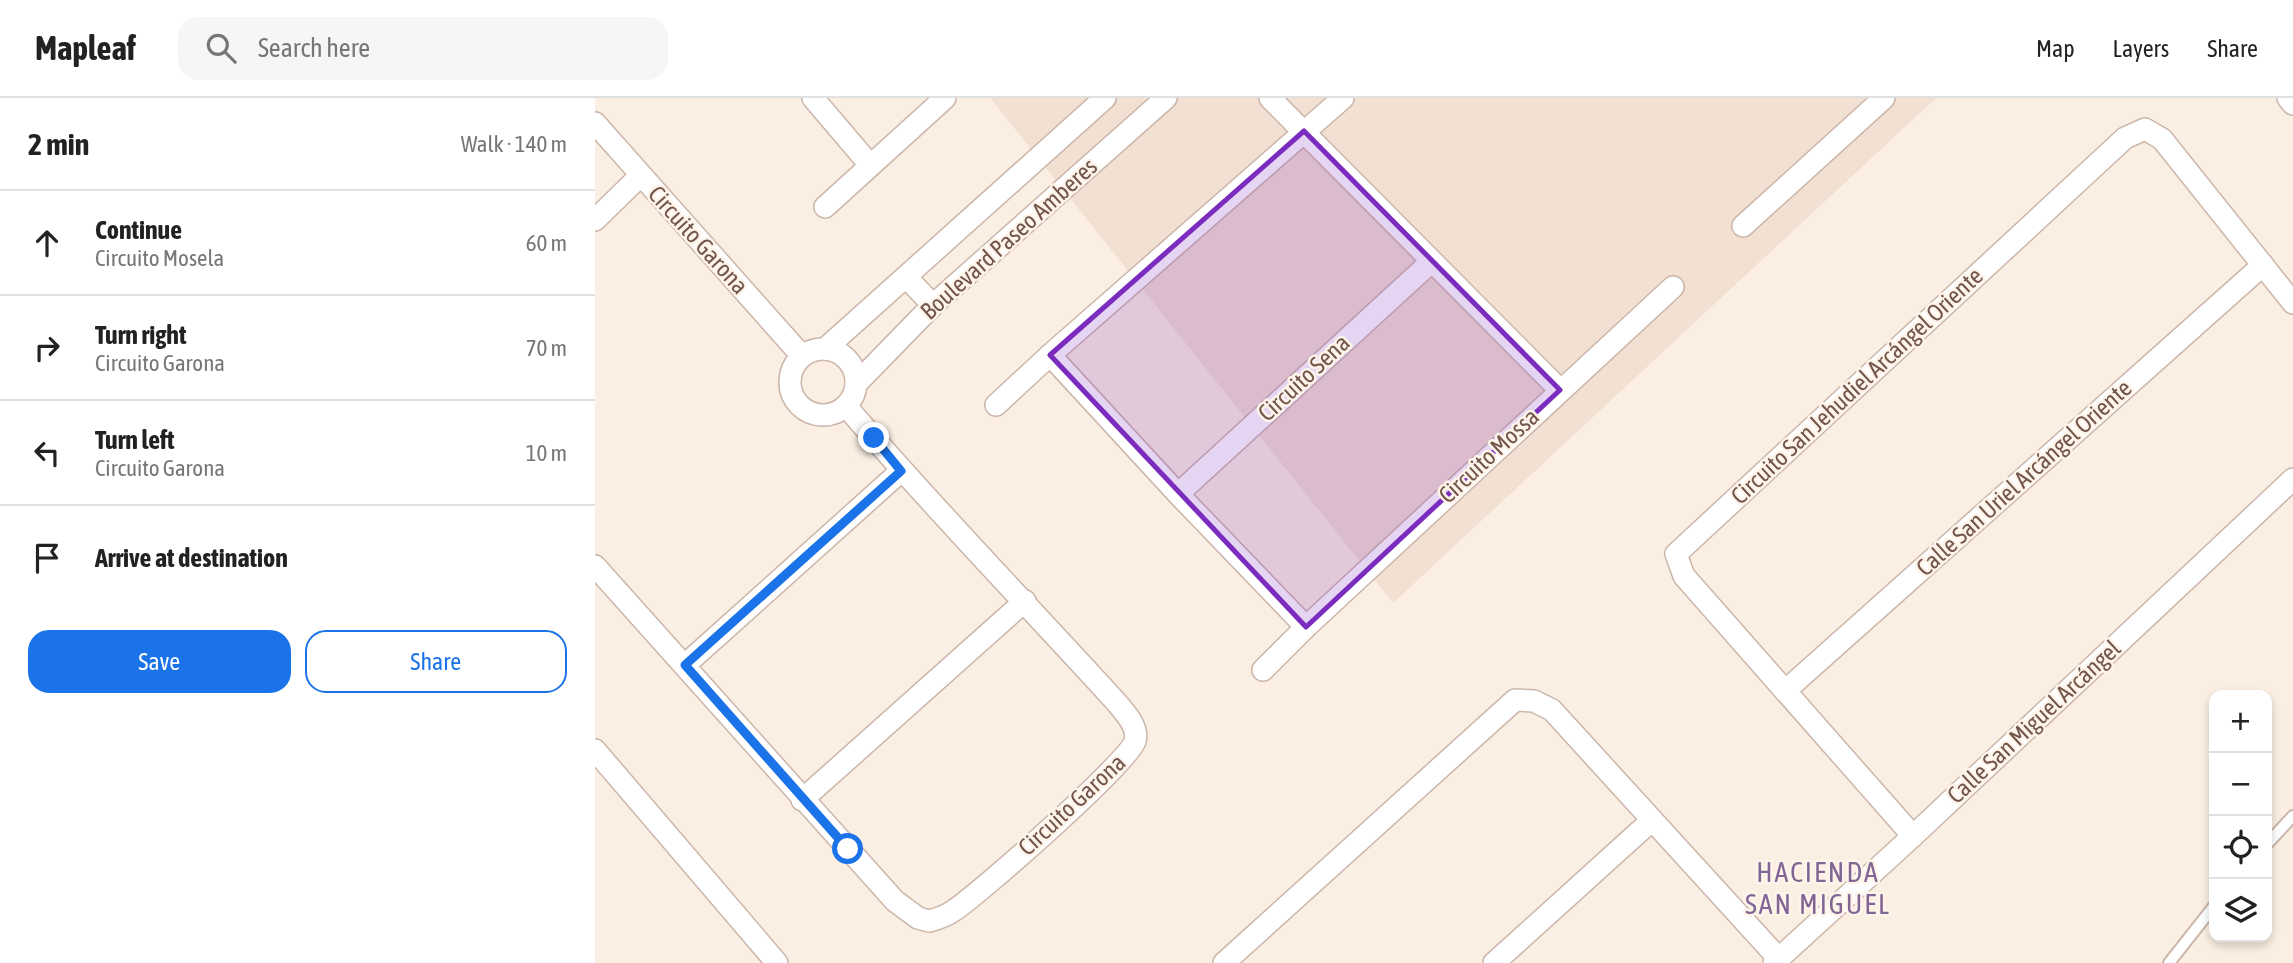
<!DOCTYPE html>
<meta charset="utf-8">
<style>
:root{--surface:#fff;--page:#f6f6f6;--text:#222;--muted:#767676;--line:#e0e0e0;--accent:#1a73e8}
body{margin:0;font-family:"Asap Condensed",sans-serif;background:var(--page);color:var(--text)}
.controls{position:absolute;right:21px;bottom:21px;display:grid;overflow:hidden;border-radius:14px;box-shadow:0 4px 10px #0003}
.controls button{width:63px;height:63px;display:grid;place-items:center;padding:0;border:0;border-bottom:2px solid var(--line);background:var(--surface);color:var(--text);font:35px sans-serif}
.stop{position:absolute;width:21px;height:21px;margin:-16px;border:5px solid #1a73e8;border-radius:50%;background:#fff}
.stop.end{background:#1a73e8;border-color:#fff;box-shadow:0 2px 7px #0008}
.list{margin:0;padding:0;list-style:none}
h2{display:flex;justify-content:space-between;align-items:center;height:91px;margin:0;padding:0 28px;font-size:30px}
h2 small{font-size:23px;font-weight:400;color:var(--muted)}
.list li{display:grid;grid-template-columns:46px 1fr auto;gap:21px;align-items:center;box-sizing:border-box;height:105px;padding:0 28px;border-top:2px solid var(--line)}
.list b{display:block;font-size:26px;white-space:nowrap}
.list p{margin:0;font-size:23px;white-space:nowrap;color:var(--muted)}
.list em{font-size:23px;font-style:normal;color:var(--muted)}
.actions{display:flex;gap:14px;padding:21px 28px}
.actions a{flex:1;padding:16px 0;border:2px solid var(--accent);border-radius:21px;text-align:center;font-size:24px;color:var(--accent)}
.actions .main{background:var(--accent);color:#fff}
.icon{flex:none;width:38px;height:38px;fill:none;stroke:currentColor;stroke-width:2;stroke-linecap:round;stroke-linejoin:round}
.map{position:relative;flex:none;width:1698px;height:865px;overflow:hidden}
header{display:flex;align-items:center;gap:42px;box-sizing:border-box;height:98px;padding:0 35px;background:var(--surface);border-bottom:2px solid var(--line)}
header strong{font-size:33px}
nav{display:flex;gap:38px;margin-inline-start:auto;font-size:24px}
.search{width:490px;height:63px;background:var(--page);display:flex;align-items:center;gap:18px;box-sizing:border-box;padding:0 24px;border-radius:21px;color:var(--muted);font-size:26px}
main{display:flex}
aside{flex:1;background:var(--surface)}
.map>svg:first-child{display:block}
.residential{fill:#f2e0d2}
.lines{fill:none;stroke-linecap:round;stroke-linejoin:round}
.service-casing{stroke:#ccb6aa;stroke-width:14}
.minor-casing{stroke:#ccb6aa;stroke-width:24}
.service{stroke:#fff;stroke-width:10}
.minor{stroke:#fff;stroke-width:21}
.route{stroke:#1a73e8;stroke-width:9}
.marked{fill:#7b2cbf;fill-opacity:0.2;stroke:#7b2cbf;stroke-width:5;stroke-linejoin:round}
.labels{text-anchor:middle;stroke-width:5;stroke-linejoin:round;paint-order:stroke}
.street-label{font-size:24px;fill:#72554b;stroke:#fef4e9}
.quarter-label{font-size:28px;letter-spacing:2px;fill:#816695;stroke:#fef4e9}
</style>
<header>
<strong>Mapleaf</strong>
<div class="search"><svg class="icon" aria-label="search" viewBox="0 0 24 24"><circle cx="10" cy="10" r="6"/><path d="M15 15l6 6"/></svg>Search here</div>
<nav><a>Map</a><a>Layers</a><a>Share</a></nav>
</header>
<main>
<aside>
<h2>2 min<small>Walk · 140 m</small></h2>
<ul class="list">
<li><svg class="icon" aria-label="ahead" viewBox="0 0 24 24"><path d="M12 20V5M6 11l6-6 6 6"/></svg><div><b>Continue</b><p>Circuito Mosela</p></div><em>60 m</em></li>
<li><svg class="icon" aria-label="right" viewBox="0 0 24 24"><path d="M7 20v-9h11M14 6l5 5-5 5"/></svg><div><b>Turn right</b><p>Circuito Garona</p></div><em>70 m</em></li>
<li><svg class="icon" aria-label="left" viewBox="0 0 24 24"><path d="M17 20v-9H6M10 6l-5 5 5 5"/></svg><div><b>Turn left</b><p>Circuito Garona</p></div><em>10 m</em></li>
<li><svg class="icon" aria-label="arrive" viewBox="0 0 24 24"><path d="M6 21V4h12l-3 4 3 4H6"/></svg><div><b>Arrive at destination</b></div></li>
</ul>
<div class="actions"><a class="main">Save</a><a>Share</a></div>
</aside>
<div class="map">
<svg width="1698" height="865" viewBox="0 0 1698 865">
<rect width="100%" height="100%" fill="#fbefe3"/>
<!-- residential -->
<path class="residential" d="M395,0h946l-543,505z"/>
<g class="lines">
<defs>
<g id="service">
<path d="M1672,746l26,-28"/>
<path d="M1574,865l45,-57"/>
</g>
<g id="minor">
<path d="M218,0l57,67"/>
<path d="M675,0l290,292"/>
<path d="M1693,0l5,6"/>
<path d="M0,25l207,233"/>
<path d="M230,109l120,-109"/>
<path d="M0,122l45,-44"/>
<path d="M1148,128l141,-128"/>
<path d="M311,179l27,28"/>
<path d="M230,251l280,-251"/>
<circle cx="228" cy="284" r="33"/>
<path d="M455,257l128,139 128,133"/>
<path d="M261,286l77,-79 233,-207"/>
<path d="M401,307l54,-50 293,-257"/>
<path d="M583,396l253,-232"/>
<path d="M0,468l300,335 23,17 11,3c8,-2 17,-5 24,-10 25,-16 176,-149 182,-170 4,-14 -10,-28 -18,-38 -90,-99 -184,-195 -271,-297"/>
<path d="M90,567l216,-194"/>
<path d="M668,572l43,-43 367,-340"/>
<path d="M1190,593l478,-426"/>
<path d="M0,652l182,213"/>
<path d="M207,702l223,-199"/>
<path d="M1318,738l-229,-260 -8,-22 449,-416 20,-9 17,10 131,164"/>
<path d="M629,865l291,-263 19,1 18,9 227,249"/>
<path d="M899,865l157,-142"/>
<path d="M1179,865l139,-127 380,-357"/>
</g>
</defs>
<!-- service casing -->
<use href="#service" class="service-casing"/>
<!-- minor casing -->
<use href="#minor" class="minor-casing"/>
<!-- service -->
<use href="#service" class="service"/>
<!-- minor -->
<use href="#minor" class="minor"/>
</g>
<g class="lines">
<!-- route -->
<path class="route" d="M253,751l-163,-184 216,-194 -27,-33"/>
</g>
<!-- marked area -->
<path class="marked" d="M709,33l256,259 -254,237 -256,-272z"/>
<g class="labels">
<!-- street labels -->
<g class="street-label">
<text transform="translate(414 141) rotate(-42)" y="8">Boulevard Paseo Amberes</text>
<text transform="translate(103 142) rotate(48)" y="8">Circuito Garona</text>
<text transform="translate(709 280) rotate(-43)" y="8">Circuito Sena</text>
<text transform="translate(1262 288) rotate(-43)" y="8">Circuito San Jehudiel Arcángel Oriente</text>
<text transform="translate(894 358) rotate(-43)" y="8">Circuito Mossa</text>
<text transform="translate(1429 380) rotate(-42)" y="8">Calle San Uriel Arcángel Oriente</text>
<text transform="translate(1439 624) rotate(-43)" y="8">Calle San Miguel Arcángel</text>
<text transform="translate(477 707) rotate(-43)" y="8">Circuito Garona</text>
</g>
<!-- quarter labels -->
<g class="quarter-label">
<text x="1223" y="784">HACIENDA<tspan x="1223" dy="32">SAN MIGUEL</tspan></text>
</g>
</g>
</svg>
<div class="controls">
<button>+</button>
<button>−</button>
<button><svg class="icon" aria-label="locate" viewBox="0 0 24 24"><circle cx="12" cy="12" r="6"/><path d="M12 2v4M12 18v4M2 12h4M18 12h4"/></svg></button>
<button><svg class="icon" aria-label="layers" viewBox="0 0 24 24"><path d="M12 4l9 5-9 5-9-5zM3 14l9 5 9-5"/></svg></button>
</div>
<div class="stop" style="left:253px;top:751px"></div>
<div class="stop end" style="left:279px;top:340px"></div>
</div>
</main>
